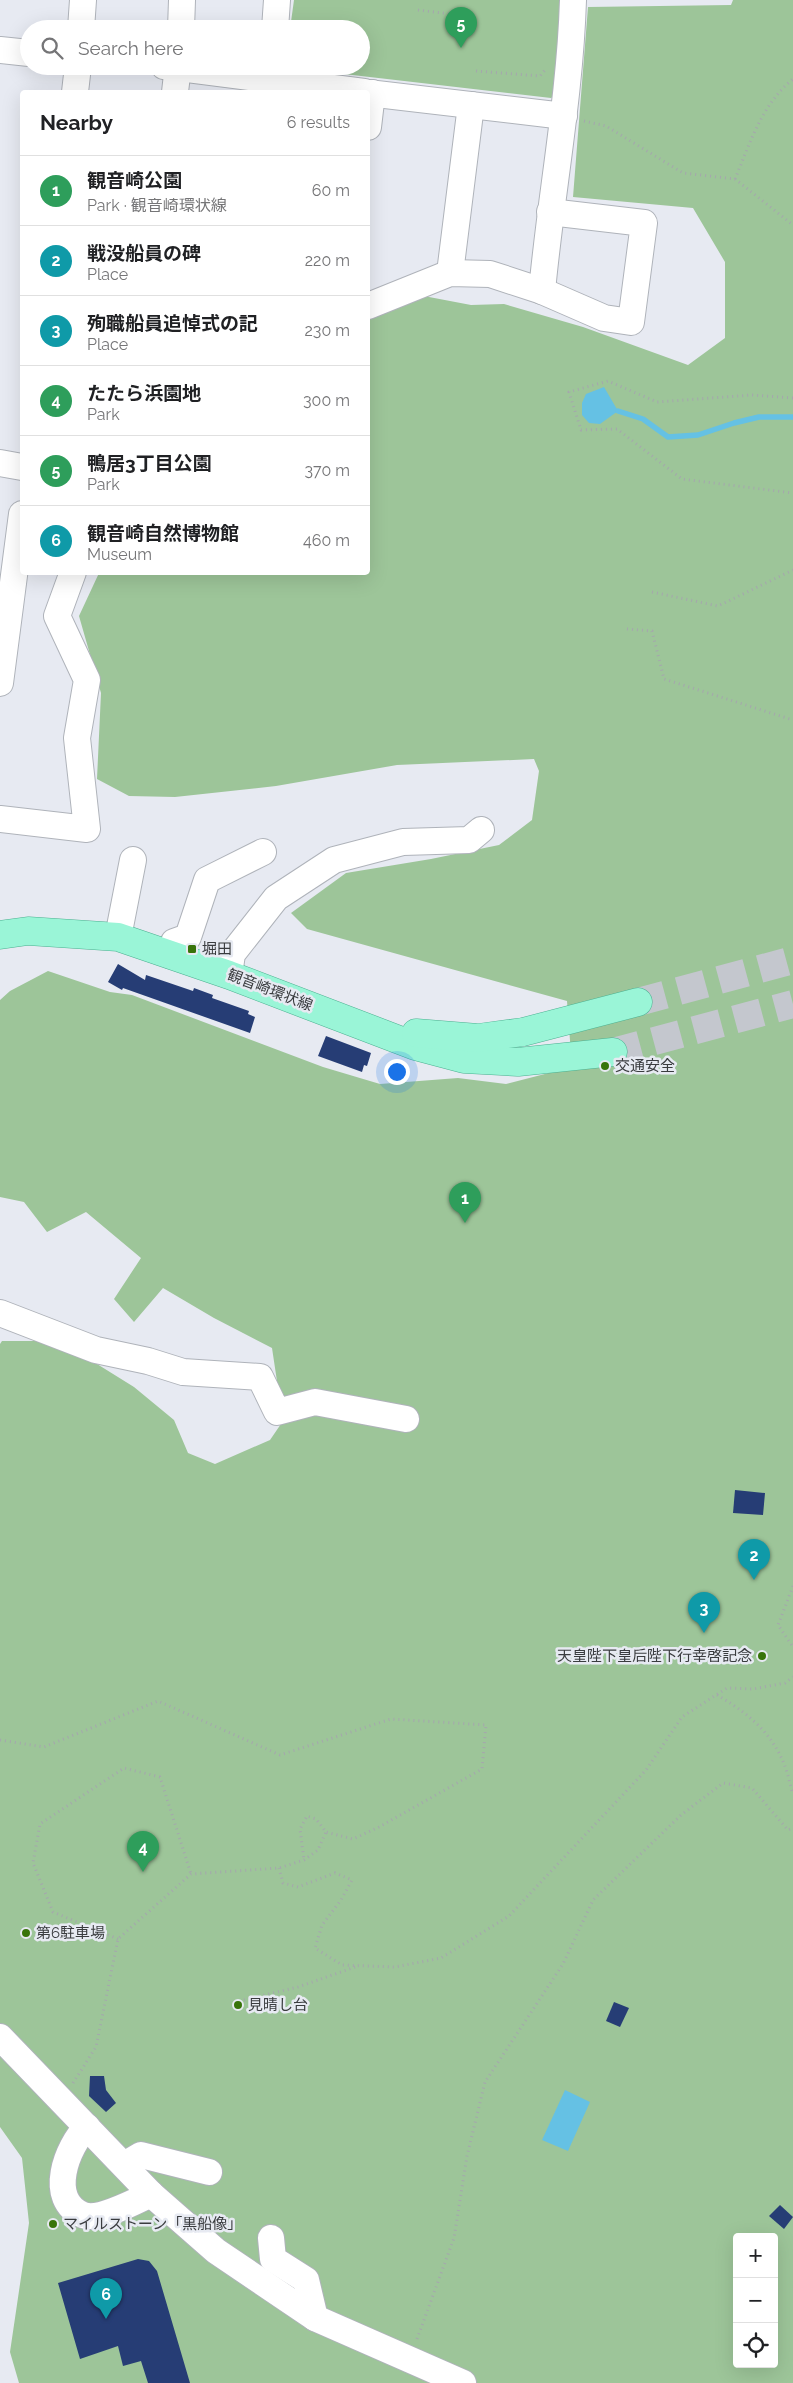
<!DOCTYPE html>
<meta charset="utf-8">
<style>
:root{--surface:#fff;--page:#f2f2f2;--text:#202124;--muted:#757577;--line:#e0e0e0;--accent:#38740a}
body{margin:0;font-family:Raleway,"Noto Sans JP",sans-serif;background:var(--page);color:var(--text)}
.controls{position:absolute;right:15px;bottom:15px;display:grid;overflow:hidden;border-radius:5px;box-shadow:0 5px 20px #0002}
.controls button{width:45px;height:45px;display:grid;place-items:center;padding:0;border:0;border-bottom:1px solid var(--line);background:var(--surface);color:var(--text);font:25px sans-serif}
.you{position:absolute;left:396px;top:1071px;width:18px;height:18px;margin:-12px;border:4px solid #fff;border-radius:50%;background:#1a73e8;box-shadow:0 0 0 8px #1a73e833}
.badge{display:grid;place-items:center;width:32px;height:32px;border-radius:50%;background:var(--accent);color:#fff;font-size:16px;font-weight:700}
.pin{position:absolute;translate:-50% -41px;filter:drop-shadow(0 1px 2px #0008)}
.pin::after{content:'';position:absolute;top:26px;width:18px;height:15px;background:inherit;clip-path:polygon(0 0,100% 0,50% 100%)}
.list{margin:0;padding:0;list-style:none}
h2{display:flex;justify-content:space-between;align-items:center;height:65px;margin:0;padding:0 20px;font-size:21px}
h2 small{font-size:16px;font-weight:400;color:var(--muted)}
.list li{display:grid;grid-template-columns:32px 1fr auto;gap:15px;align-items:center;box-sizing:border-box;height:70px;padding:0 20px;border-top:1px solid var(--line)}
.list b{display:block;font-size:19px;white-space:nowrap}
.list p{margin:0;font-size:16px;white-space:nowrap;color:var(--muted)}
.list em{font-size:16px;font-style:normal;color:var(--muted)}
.icon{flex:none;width:28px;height:28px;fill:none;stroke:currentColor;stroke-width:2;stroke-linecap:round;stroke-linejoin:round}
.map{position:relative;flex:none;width:793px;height:2383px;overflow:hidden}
.search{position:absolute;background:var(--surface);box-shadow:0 5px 20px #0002;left:20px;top:20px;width:350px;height:55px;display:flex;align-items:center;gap:12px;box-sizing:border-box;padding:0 18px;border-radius:28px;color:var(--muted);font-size:19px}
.panel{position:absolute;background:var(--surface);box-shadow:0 5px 20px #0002;left:20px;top:90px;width:350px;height:485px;border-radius:5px}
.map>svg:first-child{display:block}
.green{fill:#9dc599;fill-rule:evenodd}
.water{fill:#65c1e4}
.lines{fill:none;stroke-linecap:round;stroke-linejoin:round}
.stream{stroke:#65c1e4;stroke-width:5.5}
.building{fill:#263d75}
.major-tunnel{stroke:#c4c7ce;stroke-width:28;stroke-dasharray:28 14;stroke-linecap:butt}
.minor-casing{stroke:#afb3ba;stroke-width:28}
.major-casing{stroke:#4cb090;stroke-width:29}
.path{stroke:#a5a7ad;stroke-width:3;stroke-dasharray:1 4;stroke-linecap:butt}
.minor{stroke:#fff;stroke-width:26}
.major{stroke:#9af5d7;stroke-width:28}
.poi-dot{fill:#38740a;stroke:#e7eaf2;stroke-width:2}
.labels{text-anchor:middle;stroke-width:5;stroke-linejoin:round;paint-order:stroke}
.poi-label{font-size:15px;fill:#3a3c3f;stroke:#e7eaf2;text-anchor:start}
.street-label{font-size:15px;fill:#3a3c3f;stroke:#e7eaf2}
</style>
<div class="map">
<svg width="793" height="2383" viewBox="0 0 793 2383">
<rect width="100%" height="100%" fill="#e7eaf2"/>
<!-- green -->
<g class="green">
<path d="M294,0h271l-8,94 -6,4 -259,-30 -1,-2h70v-37h-71z"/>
<path d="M733,0h60v2383h-774l-9,-31 19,-129 -7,-65 -22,-31v-783l2,-3h43l52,23 37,23 40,33 14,33 27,11 55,-24 13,-19 -11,-73 -58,-30 -51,-30 -29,34 -20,-23 27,-41 -55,-46 -39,20 -23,-30 -24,-5v-197l10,-9 38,-20 62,21 22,3 191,72 57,17 78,-6 48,6 66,-17 -5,-66 -260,-72 -16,-16 55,-40 85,-14 68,-14 33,-25 7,-49 -5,-12 -137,6 -121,21 -101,11 -46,-1 -32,-17 4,-86 -22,-77 20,-43 269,-1v-258l40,-21 63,12 33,-1 79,23 105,38 37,-27v-76l-32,-54 -120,-11 15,-190 143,-2zM737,2237h37v127h-37z"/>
</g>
<!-- water -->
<g class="water">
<path d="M604,387l14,24 -18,13 -11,-1 -7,-8v-12l4,-9z"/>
<path d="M565,2090l25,12 -22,49 -26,-11z"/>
</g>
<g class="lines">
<!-- stream -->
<path class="stream" d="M618,411l25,8 25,18 30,-2 36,-12 25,-6h34"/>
</g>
<!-- building -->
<g class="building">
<path d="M118,964l27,16 1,-5 47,16 1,-3 19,7 -1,3 37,13 -1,3 7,3 -5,16 -127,-45 -1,2 -14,-8z"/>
<path d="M326,1036l45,17 -4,13 -3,-1 -2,7 -44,-16z"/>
<path d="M735,1490l30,3 -2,22 -30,-2z"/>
<path d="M614,2002l15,6 -9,19 -14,-6z"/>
<path d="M90,2076h14l2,14 10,13 -10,9 -17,-16z"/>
<path d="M780,2205l13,12 -9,12 -15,-13z"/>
<path d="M138,2259l11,2 8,10 33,112h-42l-7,-22 -18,5 -5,-20 -38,13 -22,-76z"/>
</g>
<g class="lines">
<!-- major-tunnel -->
<g class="major-tunnel">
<path d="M638,1002l155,-42"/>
<path d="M613,1052l180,-48"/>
</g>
<defs>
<g id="minor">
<path d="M81,29l2,-29"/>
<path d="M181,29l1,-29"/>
<path d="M275,29l2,-29"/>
<path d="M0,50l29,3"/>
<path d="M164,66l200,26"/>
<path d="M75,92l3,-26"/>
<path d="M175,92l3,-26"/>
<path d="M368,93l196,23"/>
<path d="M368,127l4,-34"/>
<path d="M450,273l21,-168"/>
<path d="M542,291c9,-97 28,-194 31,-291"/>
<path d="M368,306l82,-33 40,1 52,17 62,27 27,4 13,-99 -94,-11"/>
<path d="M0,463l22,4"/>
<path d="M0,683l22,-169"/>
<path d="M0,819l87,10 -10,-91 10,-58 -30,-64 16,-44"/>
<path d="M118,937l15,-77"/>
<path d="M170,955l4,-13 14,-5 19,-57 56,-28"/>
<path d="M229,975l3,-21 44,-56 58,-38 69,-18 66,-2 12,-10"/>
<path d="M0,1313l96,37 52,11 35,11 77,5 17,35 38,-10 91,17"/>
<path d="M0,2037l151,157 65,57 99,67 148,65"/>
<path d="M87,2127c-20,19 -41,73 -4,88 16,6 53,-14 68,-21"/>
<path d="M124,2165l17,-10 68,17"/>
<path d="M271,2238l2,21 33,21 9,38"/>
</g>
<g id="major">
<path d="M0,935l28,-4 90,6 111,38 186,71 49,13 54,3 95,-10"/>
<path d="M416,1033l62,5 45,-6 115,-30"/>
</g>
</defs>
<!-- minor casing -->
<use href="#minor" class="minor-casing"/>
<!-- major casing -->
<use href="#major" class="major-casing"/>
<!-- path -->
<g class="path">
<path d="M418,10l40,5"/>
<path d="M476,71l64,5 5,-6"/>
<path d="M584,121l22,5 77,47 52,6 58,46"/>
<path d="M735,179c15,-36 27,-75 58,-100"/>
<path d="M793,398l-41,-3 -95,7 -49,-21 -39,11 12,38 36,-1 65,50 111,14"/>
<path d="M652,592l66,14 75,-36"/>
<path d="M627,629l25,2 12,48 129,41"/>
<path d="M793,1586l-15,39 15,22"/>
<path d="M717,1695c26,15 51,34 64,62 6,11 8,25 12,37"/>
<path d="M0,1740l44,7 114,-46 122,54 111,-36 95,6 -4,44 -103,58 -26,12 -27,-7"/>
<path d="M279,1868l4,15 15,4 37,-14 17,7 -11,20 -19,25 -7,23 27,17 53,2 46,-9 68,-42 137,-146 36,-53 45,-29 26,1 32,-6 8,-6"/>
<path d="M118,1939l-65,-27 -20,-49 7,-39 84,-56 36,9 31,97"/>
<path d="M244,2000l54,-13 60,-21"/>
<path d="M73,2083l23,-36 22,-108 73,-65 88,-6 25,-8 14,-10 8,-18 -10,-13 -9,-3 -7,13 4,31"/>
<path d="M417,2339l37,-101 13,-82 18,-74 78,-118 30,-64 88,-85 42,-32 29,5 36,42 5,-2"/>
</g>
<!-- minor -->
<use href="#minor" class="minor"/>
<!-- major -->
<use href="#major" class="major"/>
</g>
<!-- markers -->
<g class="poi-dot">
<rect x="187" y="944" width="10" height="10" rx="2.5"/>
<circle cx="605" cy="1066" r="5"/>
<circle cx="762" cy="1656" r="5"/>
<circle cx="26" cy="1933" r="5"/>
<circle cx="238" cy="2005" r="5"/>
<circle cx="53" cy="2224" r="5"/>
</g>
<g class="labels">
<!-- poi labels -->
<g class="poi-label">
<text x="202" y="954">堀田</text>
<text x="615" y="1071">交通安全</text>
<text x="752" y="1661" text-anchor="end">天皇陛下皇后陛下行幸啓記念</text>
<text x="36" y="1938">第6駐車場</text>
<text x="248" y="2010">見晴し台</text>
<text x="63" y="2229">マイルストーン「黒船像」</text>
</g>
<!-- street labels -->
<g class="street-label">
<text transform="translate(270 990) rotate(21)" y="5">観音崎環状線</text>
</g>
</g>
</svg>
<div class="controls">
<button>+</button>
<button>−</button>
<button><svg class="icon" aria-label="locate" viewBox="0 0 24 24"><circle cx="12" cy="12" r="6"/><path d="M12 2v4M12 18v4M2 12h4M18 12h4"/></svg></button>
</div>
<div class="you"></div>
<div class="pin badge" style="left:465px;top:1223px;background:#2e9e5b">1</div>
<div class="pin badge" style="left:754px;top:1580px;background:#0f9aa8">2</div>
<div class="pin badge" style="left:704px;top:1633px;background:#0f9aa8">3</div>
<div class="pin badge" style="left:143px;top:1872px;background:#2e9e5b">4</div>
<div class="pin badge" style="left:461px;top:48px;background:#2e9e5b">5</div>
<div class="pin badge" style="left:106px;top:2319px;background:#0f9aa8">6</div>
<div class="search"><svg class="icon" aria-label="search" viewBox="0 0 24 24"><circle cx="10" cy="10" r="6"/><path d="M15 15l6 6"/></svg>Search here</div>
<section class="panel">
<h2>Nearby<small>6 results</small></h2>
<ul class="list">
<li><span class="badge" style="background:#2e9e5b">1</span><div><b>観音崎公園</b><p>Park · 観音崎環状線</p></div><em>60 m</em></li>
<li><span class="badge" style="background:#0f9aa8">2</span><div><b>戦没船員の碑</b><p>Place</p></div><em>220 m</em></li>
<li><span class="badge" style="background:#0f9aa8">3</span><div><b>殉職船員追悼式の記</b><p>Place</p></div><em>230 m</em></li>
<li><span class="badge" style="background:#2e9e5b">4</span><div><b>たたら浜園地</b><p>Park</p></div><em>300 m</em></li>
<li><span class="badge" style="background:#2e9e5b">5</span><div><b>鴨居3丁目公園</b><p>Park</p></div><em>370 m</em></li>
<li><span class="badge" style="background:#0f9aa8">6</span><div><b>観音崎自然博物館</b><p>Museum</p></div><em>460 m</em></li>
</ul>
</section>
</div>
